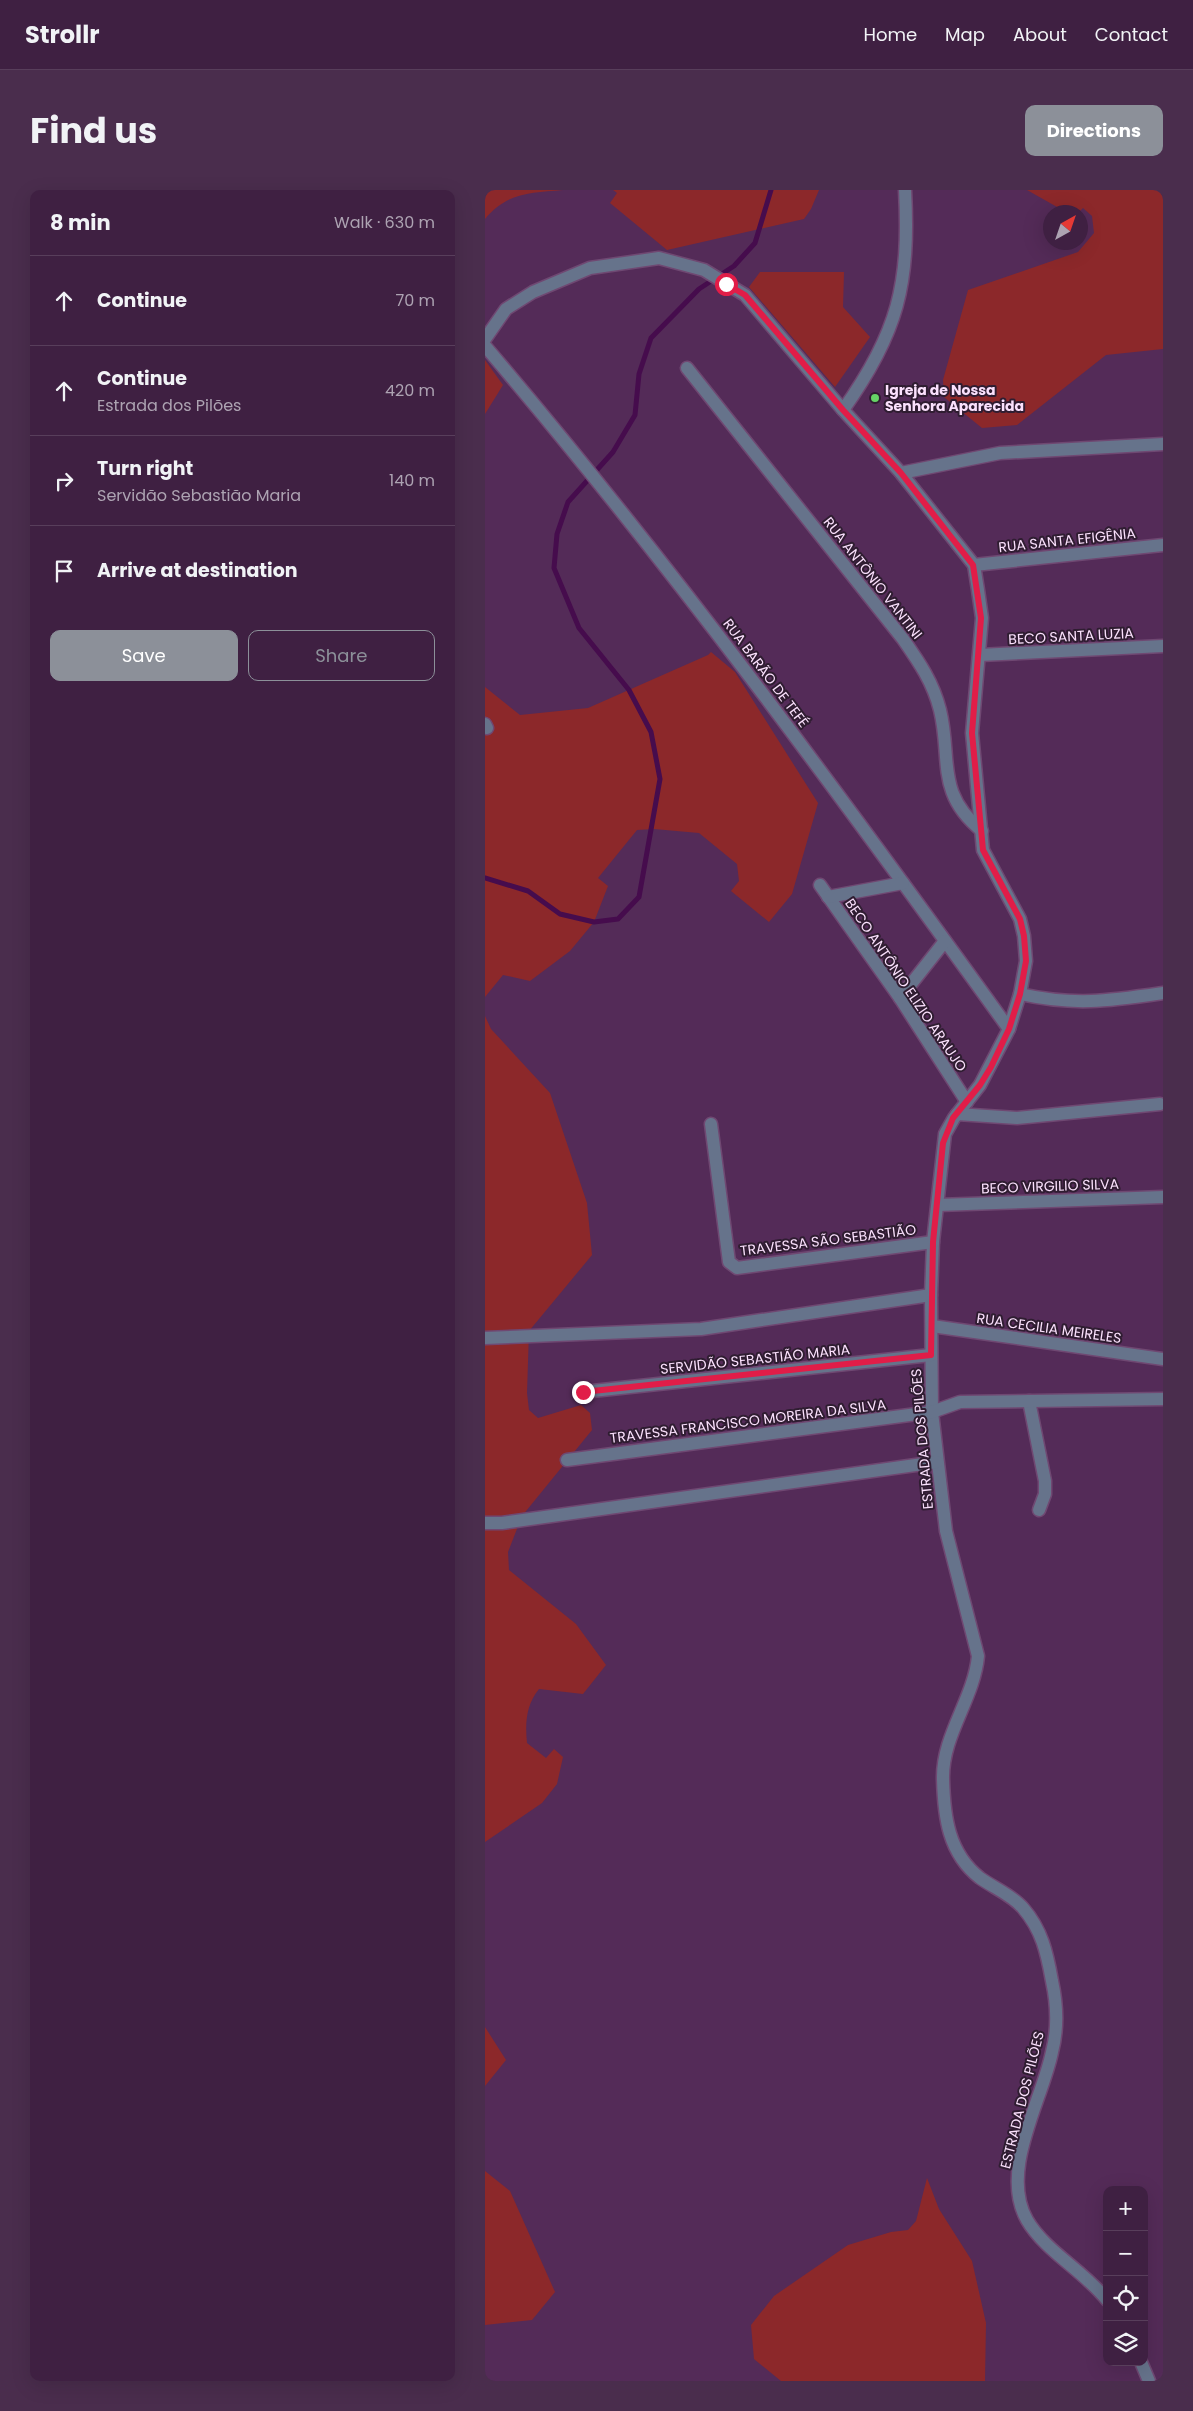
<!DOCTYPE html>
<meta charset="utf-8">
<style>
:root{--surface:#3f2042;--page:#4a2d4d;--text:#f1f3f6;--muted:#ada3b2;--line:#583e5b;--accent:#8c9099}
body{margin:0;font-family:Poppins,sans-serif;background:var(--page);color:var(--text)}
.controls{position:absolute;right:15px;bottom:15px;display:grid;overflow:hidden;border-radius:10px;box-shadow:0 5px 20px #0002}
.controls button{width:45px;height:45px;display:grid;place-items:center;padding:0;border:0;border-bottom:1px solid var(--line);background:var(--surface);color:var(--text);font:25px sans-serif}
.compass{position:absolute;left:558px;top:15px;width:45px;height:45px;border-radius:50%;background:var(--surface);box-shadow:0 5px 20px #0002;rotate:40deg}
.stop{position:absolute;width:15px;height:15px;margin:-11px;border:4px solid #e11d48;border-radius:50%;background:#fff}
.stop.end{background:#e11d48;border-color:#fff;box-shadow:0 1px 5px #0008}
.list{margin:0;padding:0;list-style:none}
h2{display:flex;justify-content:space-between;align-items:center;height:65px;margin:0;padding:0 20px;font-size:21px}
h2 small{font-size:16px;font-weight:400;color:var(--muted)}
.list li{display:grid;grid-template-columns:32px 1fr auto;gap:15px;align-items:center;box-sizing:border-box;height:90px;padding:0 20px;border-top:1px solid var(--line)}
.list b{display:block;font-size:19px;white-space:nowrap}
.list p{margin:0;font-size:16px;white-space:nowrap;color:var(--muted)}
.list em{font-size:16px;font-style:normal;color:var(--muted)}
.actions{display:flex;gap:10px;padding:15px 20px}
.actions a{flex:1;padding:11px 0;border:1px solid var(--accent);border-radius:10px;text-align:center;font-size:18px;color:var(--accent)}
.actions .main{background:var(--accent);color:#fff}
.icon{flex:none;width:28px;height:28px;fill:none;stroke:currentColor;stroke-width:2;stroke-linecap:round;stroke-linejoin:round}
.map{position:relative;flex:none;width:678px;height:2191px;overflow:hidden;border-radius:10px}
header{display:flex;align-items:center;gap:30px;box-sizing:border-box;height:70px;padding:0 25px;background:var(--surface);border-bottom:1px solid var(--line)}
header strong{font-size:24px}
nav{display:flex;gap:28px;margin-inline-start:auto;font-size:18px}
.intro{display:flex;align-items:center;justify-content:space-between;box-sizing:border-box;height:120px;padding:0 30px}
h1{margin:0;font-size:35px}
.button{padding:12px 22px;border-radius:10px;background:var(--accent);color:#fff;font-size:18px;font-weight:700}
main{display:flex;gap:30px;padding:0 30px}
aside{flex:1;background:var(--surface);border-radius:10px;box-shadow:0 5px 20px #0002}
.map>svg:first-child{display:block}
.green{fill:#8c282a}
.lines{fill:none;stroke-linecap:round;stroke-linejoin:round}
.stream{stroke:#460c4d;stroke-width:5}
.minor-casing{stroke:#6f4872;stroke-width:15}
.minor{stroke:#66738b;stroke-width:12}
.route{stroke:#e11d48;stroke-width:6}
.poi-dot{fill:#66d466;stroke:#2f1d31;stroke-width:2}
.labels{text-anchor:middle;stroke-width:4;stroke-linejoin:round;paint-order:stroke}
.poi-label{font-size:14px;font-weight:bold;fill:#fbe1fd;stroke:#2f1d31;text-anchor:start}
.street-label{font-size:14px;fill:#fbe1fd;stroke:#2f1d31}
</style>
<header>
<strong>Strollr</strong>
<nav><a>Home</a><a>Map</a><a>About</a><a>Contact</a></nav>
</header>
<div class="intro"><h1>Find us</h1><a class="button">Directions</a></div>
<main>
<aside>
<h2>8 min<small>Walk · 630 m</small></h2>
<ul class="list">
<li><svg class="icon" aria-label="ahead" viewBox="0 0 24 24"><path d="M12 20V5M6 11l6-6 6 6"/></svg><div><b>Continue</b></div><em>70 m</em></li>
<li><svg class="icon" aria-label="ahead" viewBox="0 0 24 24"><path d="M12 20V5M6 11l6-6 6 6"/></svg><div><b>Continue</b><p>Estrada dos Pilões</p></div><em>420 m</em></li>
<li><svg class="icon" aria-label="right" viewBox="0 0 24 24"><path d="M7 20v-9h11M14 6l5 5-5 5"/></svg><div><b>Turn right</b><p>Servidão Sebastião Maria</p></div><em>140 m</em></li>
<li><svg class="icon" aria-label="arrive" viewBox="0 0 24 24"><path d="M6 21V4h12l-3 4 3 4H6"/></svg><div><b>Arrive at destination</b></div></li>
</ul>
<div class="actions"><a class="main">Save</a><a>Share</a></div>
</aside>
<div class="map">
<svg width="678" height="2191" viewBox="0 0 678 2191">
<rect width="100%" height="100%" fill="#542b58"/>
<!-- green -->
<g class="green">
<path d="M0,0h78c-32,3 -56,2 -78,29z"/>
<path d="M128,0h206l-8,19 -7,10 -137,31 -57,-47 7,-10z"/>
<path d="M542,0h136v159l-57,6 -89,70 -35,3 -38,-31 -1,-17 25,-90 110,-38 16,-19 -2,-17 -9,-8 -4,4h-13z"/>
<path d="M275,82h84l-1,35 27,30 -35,50 -86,-100z"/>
<path d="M0,170l18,25 -18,29z"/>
<path d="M226,462l24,20 83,131 -26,91 -23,28 -38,-31 8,-10 -2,-17 -38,-31 -45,-4 -17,1 -39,48 10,8 -14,36 -24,29 -40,30 -27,-6 -18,22v-310l35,28 68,-7 120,-53z"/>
<path d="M0,826l6,13 59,64 37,110 5,52 -63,76 -2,62 2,17 9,8 43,-13 9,8 2,17 -70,86 -14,36 1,18 67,54 30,41 -23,29 -44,-5c-13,16 -14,34 -12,54l19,15 8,-9 9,8 -6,27 -15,19 -57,39z"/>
<path d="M0,1837l21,33 -21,26z"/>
<path d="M0,1981l25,20 45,101 -23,28 -47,5z"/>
<path d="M442,1988l12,31 33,52 14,62 -1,58h-204l-27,-22 -3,-34 23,-29 74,-51 43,-13 17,-2 8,-9z"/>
</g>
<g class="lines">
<!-- stream -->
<path class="stream" d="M0,688l43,13 32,23 34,8 24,-3 21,-22 21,-118 -9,-47 -22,-42 -50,-62 -25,-60 3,-34 11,-32 45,-50 22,-37 4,-41 12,-36 48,-49 35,-23 21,-23 16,-53"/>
<defs>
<g id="minor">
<path d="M420,0c5,94 -7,143 -62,220l58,63 73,92 4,25 4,28 -10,115 11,117 37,69 4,17 2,25 -6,33 -11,35 -29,56 -26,33 -9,16 -12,108 -2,53 1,117 14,119 32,125c-4,43 -36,79 -35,123 1,37 5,74 37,99 14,10 32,17 43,30 19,22 24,45 29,73 5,23 6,48 0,71 -10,49 -53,119 -25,168 18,31 57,51 80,80"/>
<path d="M0,149l21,-30 27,-17 57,-24 69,-10 45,12 41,25 98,115"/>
<path d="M0,156c186,218 356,450 524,683"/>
<path d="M202,178l216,271c16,23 30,43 37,71 12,49 -5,83 42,121"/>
<path d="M416,283l99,-20 163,-9"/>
<path d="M489,375l189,-20"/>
<path d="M495,465l183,-9"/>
<path d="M0,534l2,4"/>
<path d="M335,695l80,113 67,104"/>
<path d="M343,707l75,-14"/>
<path d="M535,804c55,12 88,7 143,-1"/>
<path d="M415,808l45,-57"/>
<path d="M472,924l60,4 143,-14"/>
<path d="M226,934l18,138 8,6 196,-26"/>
<path d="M453,1015l225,-8"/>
<path d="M447,1136l231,33"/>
<path d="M0,1148l216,-9 230,-34"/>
<path d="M98,1202l348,-37"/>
<path d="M544,1211l16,80v13l-6,16"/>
<path d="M82,1270l365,-48 28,-10 203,-3"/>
<path d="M0,1333h17l435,-61"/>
<path d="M656,2172l8,19"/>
</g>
</defs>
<!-- minor casing -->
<use href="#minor" class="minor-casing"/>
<!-- minor -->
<use href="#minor" class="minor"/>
</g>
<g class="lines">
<!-- route -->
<path class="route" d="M98,1202l348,-37 2,-113 10,-99 10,-25 27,-33 11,-18 18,-38 11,-35 6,-33 -2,-25 -4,-17 -37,-69 -11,-117 9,-115 -8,-53 -72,-92 -58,-63 -98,-115 -19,-11"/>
</g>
<!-- markers -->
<circle class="poi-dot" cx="390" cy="208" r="5"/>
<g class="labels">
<!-- poi labels -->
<g class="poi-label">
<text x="400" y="205">Igreja de Nossa<tspan x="400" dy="16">Senhora Aparecida</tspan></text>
</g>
<!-- street labels -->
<g class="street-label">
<text transform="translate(582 350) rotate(-6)" y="5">RUA SANTA EFIGÊNIA</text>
<text transform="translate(388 388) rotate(52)" y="5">RUA ANTÔNIO VANTINI</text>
<text transform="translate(586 446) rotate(-3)" y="5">BECO SANTA LUZIA</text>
<text transform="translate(281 483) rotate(53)" y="5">RUA BARÃO DE TEFÉ</text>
<text transform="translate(421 795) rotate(56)" y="5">BECO ANTÔNIO ELIZIO ARAUJO</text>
<text transform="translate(565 996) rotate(-2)" y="5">BECO VIRGILIO SILVA</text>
<text transform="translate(343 1050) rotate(-7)" y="5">TRAVESSA SÃO SEBASTIÃO</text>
<text transform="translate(564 1138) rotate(8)" y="5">RUA CECILIA MEIRELES</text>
<text transform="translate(270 1169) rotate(-6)" y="5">SERVIDÃO SEBASTIÃO MARIA</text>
<text transform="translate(263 1231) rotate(-7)" y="5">TRAVESSA FRANCISCO MOREIRA DA SILVA</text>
<text transform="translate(437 1249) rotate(-95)" y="5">ESTRADA DOS PILÕES</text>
<text transform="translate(537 1910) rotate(-76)" y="5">ESTRADA DOS PILÕES</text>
</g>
</g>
</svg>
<div class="controls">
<button>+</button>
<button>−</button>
<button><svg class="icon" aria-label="locate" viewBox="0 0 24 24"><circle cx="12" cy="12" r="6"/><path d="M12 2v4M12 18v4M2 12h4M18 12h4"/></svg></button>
<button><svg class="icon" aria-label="layers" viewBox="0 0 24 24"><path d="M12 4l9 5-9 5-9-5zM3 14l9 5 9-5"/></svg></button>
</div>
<svg class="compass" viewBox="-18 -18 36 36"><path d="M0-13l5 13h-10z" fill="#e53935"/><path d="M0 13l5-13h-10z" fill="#ada3b2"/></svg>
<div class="stop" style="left:241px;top:94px"></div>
<div class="stop end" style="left:98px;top:1202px"></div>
</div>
</main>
